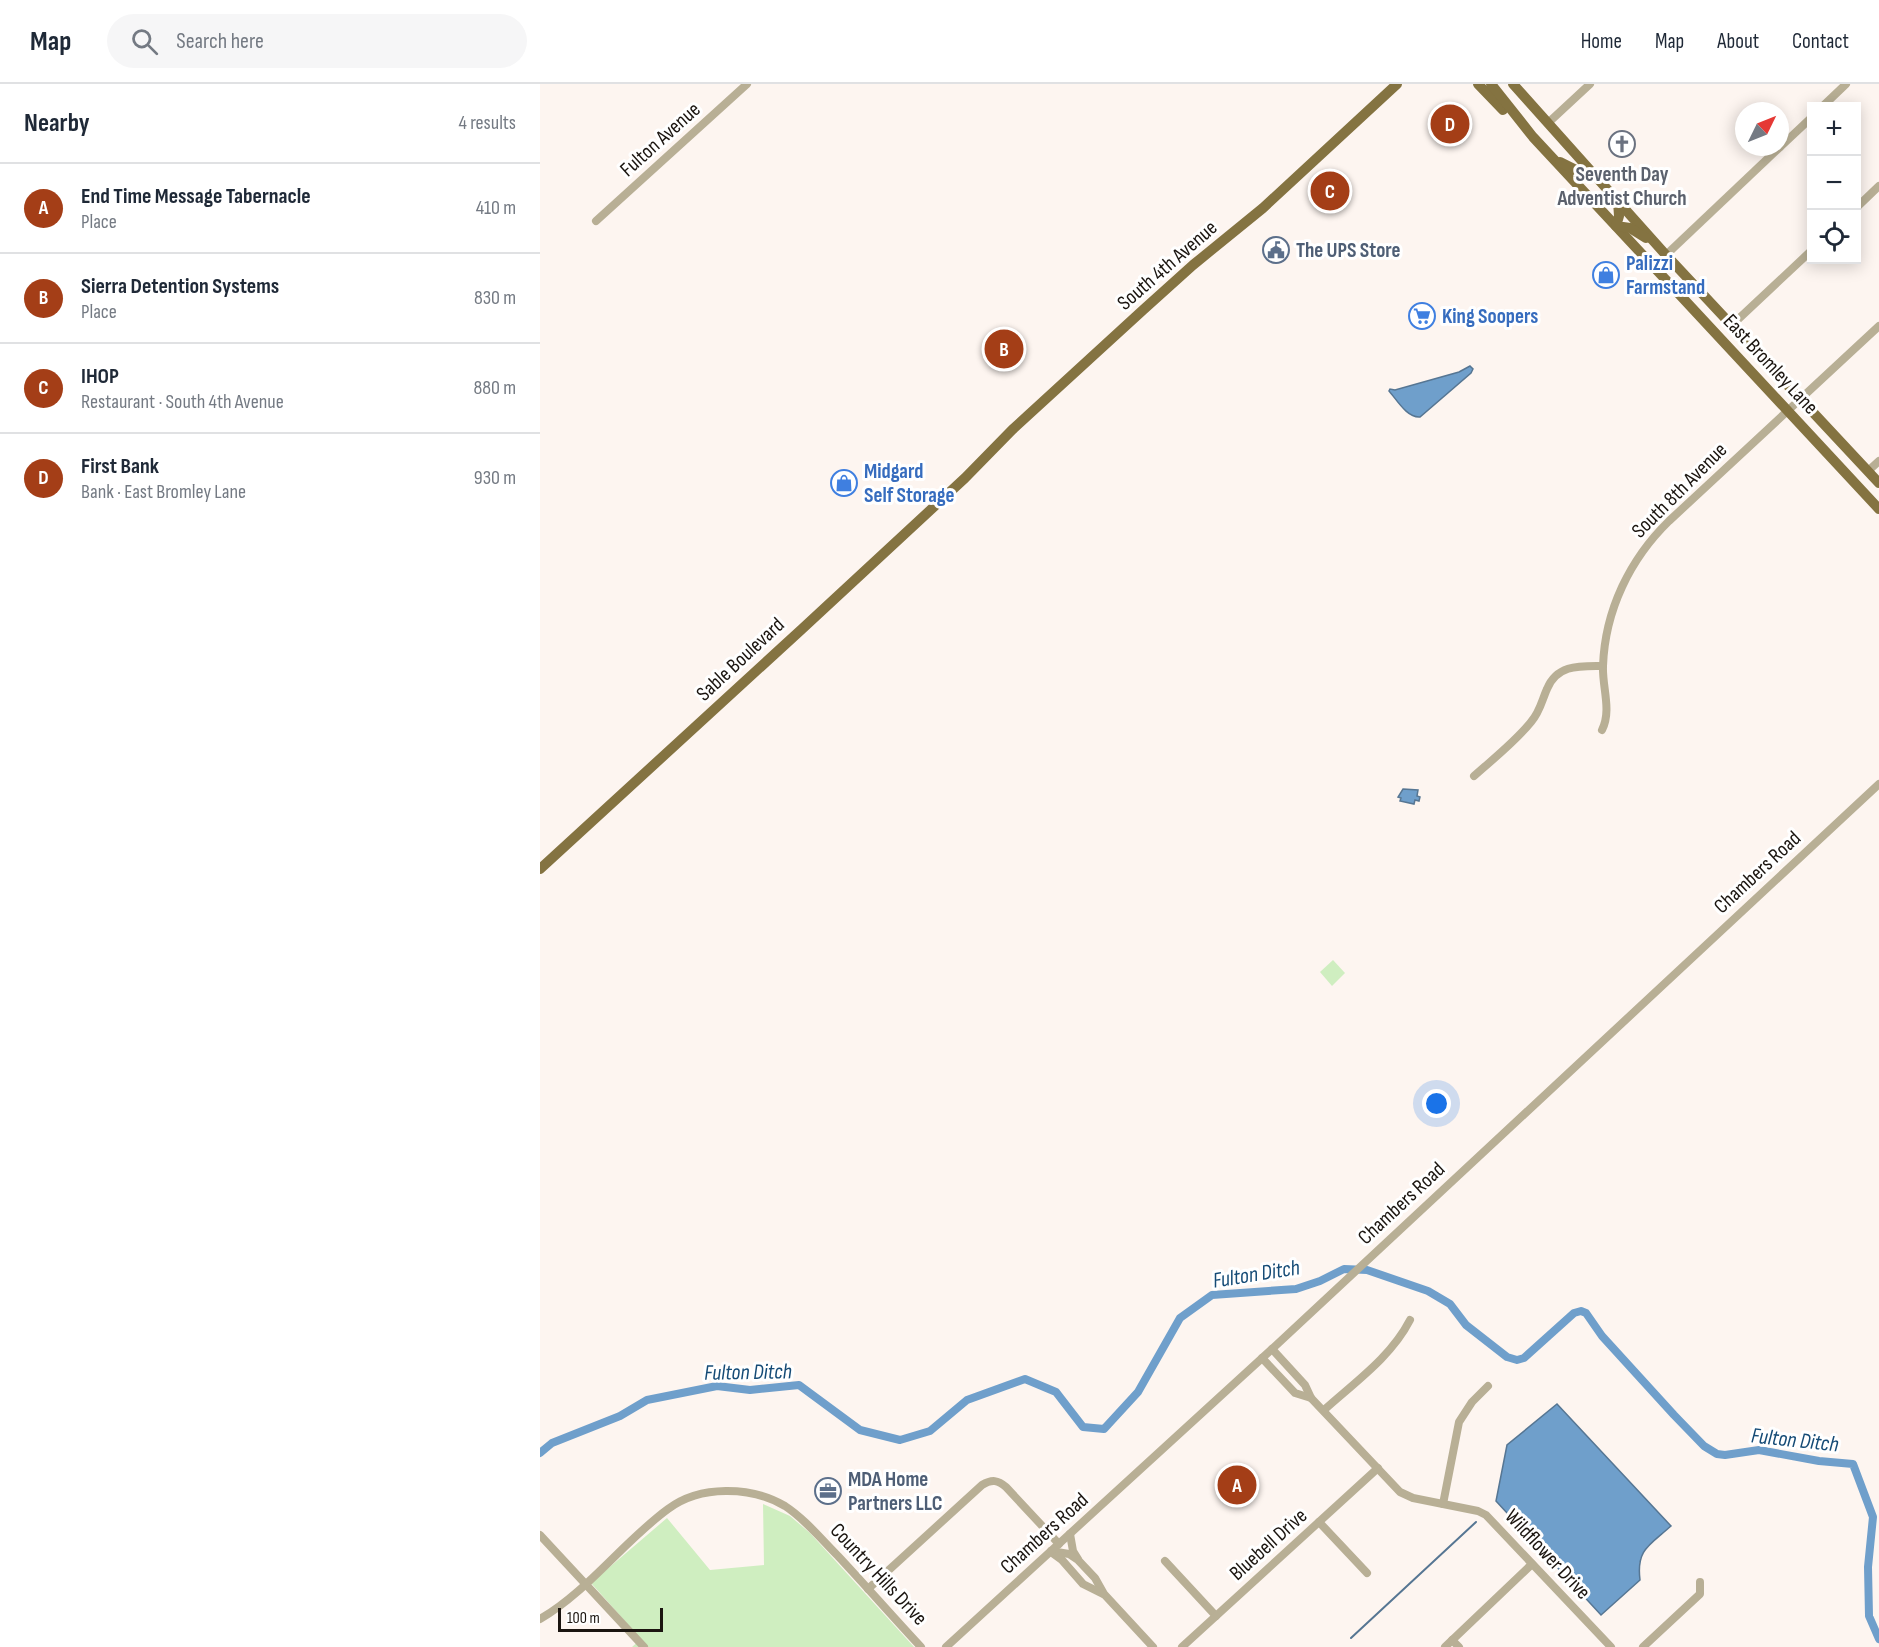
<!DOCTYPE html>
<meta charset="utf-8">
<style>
:root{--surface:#fff;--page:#f6f6f7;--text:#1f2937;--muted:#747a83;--line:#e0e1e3;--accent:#a43e17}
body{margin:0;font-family:"Sofia Sans Condensed",sans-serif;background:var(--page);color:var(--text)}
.controls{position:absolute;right:18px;top:18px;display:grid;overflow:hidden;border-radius:0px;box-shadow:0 3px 15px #0003}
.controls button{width:54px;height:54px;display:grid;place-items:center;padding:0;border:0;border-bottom:2px solid var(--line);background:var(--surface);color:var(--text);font:30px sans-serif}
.compass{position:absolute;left:1195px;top:18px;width:54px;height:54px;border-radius:50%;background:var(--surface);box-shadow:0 3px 15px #0003;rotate:47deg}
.scale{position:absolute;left:18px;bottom:15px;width:105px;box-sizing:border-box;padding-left:6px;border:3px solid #1b1510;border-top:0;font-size:16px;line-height:21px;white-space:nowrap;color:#1b1510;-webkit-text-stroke:4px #fff;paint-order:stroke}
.you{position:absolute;left:897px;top:1020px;width:21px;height:21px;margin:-15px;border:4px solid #fff;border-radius:50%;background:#1a73e8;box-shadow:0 0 0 9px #1a73e833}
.badge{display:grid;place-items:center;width:39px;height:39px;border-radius:50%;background:var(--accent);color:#fff;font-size:20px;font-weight:700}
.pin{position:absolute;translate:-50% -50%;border:3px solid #fff;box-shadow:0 2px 6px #0006}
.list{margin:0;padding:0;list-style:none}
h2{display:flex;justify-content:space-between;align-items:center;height:78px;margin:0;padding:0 24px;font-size:26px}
h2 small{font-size:20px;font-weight:400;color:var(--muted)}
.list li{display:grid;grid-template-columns:39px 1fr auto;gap:18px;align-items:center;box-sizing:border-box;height:90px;padding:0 24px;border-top:2px solid var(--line)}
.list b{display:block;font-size:22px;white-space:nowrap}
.list p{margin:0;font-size:20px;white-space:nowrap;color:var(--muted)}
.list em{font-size:20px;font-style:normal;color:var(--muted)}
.icon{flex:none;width:33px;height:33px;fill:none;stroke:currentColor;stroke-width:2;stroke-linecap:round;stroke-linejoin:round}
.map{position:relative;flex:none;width:1339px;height:1563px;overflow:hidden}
header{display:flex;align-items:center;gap:36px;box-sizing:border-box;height:84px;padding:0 30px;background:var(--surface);border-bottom:2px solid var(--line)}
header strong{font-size:28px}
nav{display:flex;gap:33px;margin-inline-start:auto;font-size:21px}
.search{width:420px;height:54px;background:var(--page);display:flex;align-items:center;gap:15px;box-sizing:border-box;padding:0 21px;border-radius:33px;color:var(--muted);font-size:22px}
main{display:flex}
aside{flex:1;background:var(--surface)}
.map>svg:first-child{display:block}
.green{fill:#cfeec0}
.water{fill:#6f9fcb;stroke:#567693;stroke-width:1.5}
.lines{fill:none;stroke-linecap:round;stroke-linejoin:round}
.stream{stroke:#567693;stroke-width:2}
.canal{stroke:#6f9fcb;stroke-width:8}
.minor{stroke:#b8af95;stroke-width:8}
.major{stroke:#847341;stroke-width:10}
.labels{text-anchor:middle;stroke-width:6;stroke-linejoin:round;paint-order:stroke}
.street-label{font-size:21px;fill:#1b1510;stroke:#fff}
.worship-label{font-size:21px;font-weight:bold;fill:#5b616d;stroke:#fff}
.service-label{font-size:21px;font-weight:bold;fill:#4e5e75;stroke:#fff;text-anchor:start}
.shop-label{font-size:21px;font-weight:bold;fill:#366cbe;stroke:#fff;text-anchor:start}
.water-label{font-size:22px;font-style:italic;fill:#154b76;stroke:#fff}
</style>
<header>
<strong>Map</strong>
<div class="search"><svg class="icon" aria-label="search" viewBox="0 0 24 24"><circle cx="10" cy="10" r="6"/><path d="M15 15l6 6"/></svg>Search here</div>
<nav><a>Home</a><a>Map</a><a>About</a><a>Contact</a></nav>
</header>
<main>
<aside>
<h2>Nearby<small>4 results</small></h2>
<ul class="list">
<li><span class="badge">A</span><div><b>End Time Message Tabernacle</b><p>Place</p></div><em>410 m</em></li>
<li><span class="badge">B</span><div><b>Sierra Detention Systems</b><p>Place</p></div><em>830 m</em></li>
<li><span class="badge">C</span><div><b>IHOP</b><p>Restaurant · South 4th Avenue</p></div><em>880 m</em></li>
<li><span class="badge">D</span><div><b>First Bank</b><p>Bank · East Bromley Lane</p></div><em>930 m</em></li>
</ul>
</aside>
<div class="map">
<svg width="1339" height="1563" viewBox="0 0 1339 1563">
<rect width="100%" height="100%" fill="#fdf5f0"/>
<!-- green -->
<g class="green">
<path d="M793,876l12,13 -13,13 -12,-14z"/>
<path d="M223,1420l27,12 20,17 104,114h-282l9,-8 -50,-56 76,-65 43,52 54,-5z"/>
</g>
<!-- water -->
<g class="water">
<path d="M930,282l3,3 -2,4 -51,44c-13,1 -23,-17 -31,-26l1,-2 5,1 64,-18z"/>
<path d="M863,705l15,1 -1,6 3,1 -1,4 -4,-1 -1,4 -14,-3 1,-3 -3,-1z"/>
<path d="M1017,1320l114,122c-21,19 -35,23 -31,54l-39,35 -105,-114 11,-56z"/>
</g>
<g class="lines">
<!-- stream -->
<path class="stream" d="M811,1554l125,-116"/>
<!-- canal -->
<path class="canal" d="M0,1369l12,-10 68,-27 27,-16 70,-14 33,4 49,-5 61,45 40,10 30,-9 37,-31 58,-21 31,13 27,35 21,2 34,-37 42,-74 32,-23 84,-6 24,-8 24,-12 23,1 61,21 22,13 16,21 41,32 10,3 7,-2 50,-45 7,-2 5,2 16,23 72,79 30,31 13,8 8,1 34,-5 60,11 34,3 20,53 -5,50 1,49 10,23"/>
<!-- minor -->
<g class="minor">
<path d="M1283,22l23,-22"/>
<path d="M1008,39l42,-39"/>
<path d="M1240,63l32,-30"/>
<path d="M1316,124l23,-22"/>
<path d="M56,137l151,-137"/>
<path d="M1126,171l114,-108"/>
<path d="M1192,241l80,-75"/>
<path d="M1328,387l11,-10"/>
<path d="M1062,646c10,-20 0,-43 1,-64 2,-56 27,-107 66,-145l210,-195"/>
<path d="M934,692c19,-17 41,-34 57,-54 9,-10 11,-22 16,-33 10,-25 33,-23 56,-23"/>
<path d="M732,1265l33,36 6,13 89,94 13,6 65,13 8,4 125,132"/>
<path d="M722,1274l33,35 16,5"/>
<path d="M784,1326c31,-28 67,-53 86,-90"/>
<path d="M903,1420l16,-82 13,-20 16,-16"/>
<path d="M779,1438l48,51"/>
<path d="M530,1450l3,17 5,8"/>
<path d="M0,1451l104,112"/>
<path d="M511,1467l18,3 9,6 17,18 9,16 49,53"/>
<path d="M511,1468l11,8 21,24 20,10"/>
<path d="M625,1477l51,55"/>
<path d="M328,1505l114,-104c10,-6 16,-5 24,2l53,57"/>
<path d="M0,1535c47,-27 84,-78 128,-110 32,-24 83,-23 117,-3 20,13 36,33 53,50 28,30 55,61 83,91"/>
<path d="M912,1556l7,7"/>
<path d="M406,1563l326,-298 607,-565"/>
<path d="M642,1563l196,-179"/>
<path d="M905,1563l87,-83"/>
<path d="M1103,1563l57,-53v-12"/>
</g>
<!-- major -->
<g class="major">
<path d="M938,0l25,26"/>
<path d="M951,0l42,53 346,372"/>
<path d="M973,0l153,171 213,228"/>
<path d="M1020,78l26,13 12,1"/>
<path d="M1078,117l1,15 -3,10 14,2 16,10"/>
<path d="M0,785l262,-240 163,-151 47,-48 131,-120 50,-45 70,-57 134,-124"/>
</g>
</g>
<!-- icons -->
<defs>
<symbol id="church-ring" viewBox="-11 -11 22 22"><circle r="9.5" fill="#fff" stroke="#6b7280" stroke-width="1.5"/><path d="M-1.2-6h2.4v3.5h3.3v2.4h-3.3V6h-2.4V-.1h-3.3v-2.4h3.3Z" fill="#6b7280"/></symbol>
<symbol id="civic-ring" viewBox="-11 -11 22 22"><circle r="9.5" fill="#fff" stroke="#5c6f8a" stroke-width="1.5"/><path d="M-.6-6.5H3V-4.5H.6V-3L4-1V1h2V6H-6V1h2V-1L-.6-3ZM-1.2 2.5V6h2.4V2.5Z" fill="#5c6f8a"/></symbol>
<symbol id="shop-ring" viewBox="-11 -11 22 22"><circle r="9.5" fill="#fff" stroke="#3f7fe0" stroke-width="1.5"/><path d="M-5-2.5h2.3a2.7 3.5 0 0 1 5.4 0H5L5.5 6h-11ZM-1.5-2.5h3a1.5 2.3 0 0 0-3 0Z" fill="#3f7fe0"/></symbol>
<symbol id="supermarket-ring" viewBox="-11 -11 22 22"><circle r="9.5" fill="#fff" stroke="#3f7fe0" stroke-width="1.5"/><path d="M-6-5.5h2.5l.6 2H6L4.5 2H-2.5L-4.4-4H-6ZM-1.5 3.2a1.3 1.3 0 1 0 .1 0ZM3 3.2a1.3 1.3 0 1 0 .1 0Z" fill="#3f7fe0"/></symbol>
<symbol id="office-ring" viewBox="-11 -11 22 22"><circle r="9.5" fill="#fff" stroke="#5c6f8a" stroke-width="1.5"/><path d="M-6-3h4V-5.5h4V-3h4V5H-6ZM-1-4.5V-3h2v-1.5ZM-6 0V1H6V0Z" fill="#5c6f8a"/></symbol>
</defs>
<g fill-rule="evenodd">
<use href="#church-ring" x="1067" y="45" width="30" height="30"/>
<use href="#civic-ring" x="721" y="151" width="30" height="30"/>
<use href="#shop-ring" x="1051" y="176" width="30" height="30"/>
<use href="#supermarket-ring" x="867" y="217" width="30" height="30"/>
<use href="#shop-ring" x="289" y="384" width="30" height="30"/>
<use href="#office-ring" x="273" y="1392" width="30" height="30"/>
</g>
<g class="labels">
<!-- street labels -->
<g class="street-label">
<text transform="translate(120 55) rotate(-42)" y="7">Fulton Avenue</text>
<text transform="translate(627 181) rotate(-41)" y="7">South 4th Avenue</text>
<text transform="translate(1231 280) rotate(47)" y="7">East Bromley Lane</text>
<text transform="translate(1139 406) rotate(-45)" y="7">South 8th Avenue</text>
<text transform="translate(200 575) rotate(-43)" y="7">Sable Boulevard</text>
<text transform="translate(1217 788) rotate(-43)" y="7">Chambers Road</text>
<text transform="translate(861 1119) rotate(-43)" y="7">Chambers Road</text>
<text transform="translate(504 1449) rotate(-42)" y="7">Chambers Road</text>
<text transform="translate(728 1460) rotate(-42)" y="7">Bluebell Drive</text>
<text transform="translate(1008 1470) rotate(47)" y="7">Wildflower Drive</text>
<text transform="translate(339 1490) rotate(47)" y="7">Country Hills Drive</text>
</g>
<!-- worship labels -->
<g class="worship-label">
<text x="1082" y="97">Seventh Day<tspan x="1082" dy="24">Adventist Church</tspan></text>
</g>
<!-- service labels -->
<g class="service-label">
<text x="756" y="173">The UPS Store</text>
<text x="308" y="1402">MDA Home<tspan x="308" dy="24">Partners LLC</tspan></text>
</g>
<!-- shop labels -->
<g class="shop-label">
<text x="1086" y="186">Palizzi<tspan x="1086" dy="24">Farmstand</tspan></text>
<text x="902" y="239">King Soopers</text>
<text x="324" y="394">Midgard<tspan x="324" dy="24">Self Storage</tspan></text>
</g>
<!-- water labels -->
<g class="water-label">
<text transform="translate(716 1189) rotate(-9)" y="8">Fulton Ditch</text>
<text transform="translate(208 1287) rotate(-1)" y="8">Fulton Ditch</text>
<text transform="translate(1255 1355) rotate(6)" y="8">Fulton Ditch</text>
</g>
</g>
</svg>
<div class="controls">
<button>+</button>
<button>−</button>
<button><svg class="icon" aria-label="locate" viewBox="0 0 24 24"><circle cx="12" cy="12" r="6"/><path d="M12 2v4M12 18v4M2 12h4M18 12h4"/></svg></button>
</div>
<svg class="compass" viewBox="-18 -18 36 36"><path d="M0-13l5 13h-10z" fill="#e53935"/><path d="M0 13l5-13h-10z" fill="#747a83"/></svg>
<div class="scale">100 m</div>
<div class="you"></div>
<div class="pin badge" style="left:697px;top:1401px">A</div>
<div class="pin badge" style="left:464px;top:265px">B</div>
<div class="pin badge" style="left:790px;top:107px">C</div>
<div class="pin badge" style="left:910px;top:40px">D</div>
</div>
</main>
